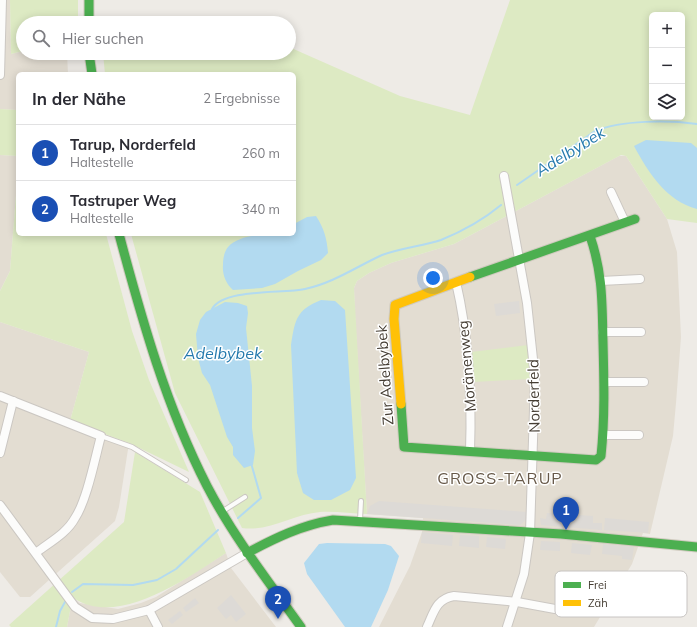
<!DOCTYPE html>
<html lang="de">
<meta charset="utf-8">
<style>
:root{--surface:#fff;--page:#f7f7f7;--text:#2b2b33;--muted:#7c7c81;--line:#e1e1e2;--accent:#807971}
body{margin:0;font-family:Mulish,sans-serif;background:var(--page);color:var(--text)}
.controls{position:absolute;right:12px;top:12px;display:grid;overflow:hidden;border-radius:6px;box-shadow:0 2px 10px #0003}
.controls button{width:36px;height:36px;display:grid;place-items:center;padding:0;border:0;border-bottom:1px solid var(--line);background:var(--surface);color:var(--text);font:20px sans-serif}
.you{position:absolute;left:433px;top:278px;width:14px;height:14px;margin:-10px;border:3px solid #fff;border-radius:50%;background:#1a73e8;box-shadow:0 0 0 6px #1a73e833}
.badge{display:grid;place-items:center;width:26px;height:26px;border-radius:50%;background:var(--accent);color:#fff;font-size:13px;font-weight:700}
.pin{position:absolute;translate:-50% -33px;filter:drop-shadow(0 1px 2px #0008)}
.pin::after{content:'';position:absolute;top:21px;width:14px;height:12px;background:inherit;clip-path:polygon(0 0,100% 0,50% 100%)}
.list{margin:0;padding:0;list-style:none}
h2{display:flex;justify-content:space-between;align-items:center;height:52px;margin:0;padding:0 16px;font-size:17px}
h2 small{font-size:13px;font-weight:400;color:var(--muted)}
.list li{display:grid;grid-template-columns:26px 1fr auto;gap:12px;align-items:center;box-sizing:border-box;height:56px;padding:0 16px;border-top:1px solid var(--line)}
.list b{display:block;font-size:15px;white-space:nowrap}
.list p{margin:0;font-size:13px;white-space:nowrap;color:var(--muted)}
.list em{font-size:13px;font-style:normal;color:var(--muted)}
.icon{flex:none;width:22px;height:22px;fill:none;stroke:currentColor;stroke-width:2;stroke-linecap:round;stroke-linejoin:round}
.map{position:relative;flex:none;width:697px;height:627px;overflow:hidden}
.search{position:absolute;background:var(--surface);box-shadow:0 2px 10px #0003;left:16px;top:16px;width:280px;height:44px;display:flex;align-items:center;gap:10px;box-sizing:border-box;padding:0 14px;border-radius:22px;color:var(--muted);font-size:15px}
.panel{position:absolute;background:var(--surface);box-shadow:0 2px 10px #0003;left:16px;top:72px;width:280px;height:164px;border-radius:6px}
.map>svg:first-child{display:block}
.residential{fill:#e3ddd2}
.green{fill:#ddeac3;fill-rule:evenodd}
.parking{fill:#dddad6}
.water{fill:#b2daf0}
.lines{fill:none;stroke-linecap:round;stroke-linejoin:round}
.stream{stroke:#b2daf0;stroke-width:2}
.lane-casing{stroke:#cbc7c2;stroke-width:6}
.street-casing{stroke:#cbc7c2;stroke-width:10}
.fast-casing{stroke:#cfcabe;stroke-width:11}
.slow-casing{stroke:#cfcabe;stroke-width:11}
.lane{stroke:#fcfcfb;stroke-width:4}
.street{stroke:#fcfcfb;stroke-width:8}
.fast{stroke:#4caf50;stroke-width:9}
.slow{stroke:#ffc107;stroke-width:9}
.labels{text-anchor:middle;stroke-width:3;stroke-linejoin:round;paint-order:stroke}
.street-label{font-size:15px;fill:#443c32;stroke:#fff}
.water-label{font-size:16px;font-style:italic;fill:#257aad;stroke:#fff}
.neighbourhood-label{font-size:16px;letter-spacing:1px;fill:#675949;stroke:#fff}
.key{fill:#fff;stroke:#c7c4c2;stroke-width:1}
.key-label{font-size:11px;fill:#443c32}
</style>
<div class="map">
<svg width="697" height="627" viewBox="0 0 697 627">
<rect width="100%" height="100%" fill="#eeebe6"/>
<!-- residential -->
<g class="residential">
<path d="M0,0h10l1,54 12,-3v2h44l1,21h-50v36l-18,-1z"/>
<path d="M0,155l18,1v37l-2,1 -6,77 -10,20z"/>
<path d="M619,156h7l41,63 10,33 4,85 -5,66 -3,33 -23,98 -7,-1 -11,31 -38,63h-215l31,-61 12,-34 1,-14 -56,-4 -12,-199 -1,-27 3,-7 12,-8 22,-10 63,-19z"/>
<path d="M0,322l89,30 -19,69 59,22 -10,64 -4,14 -85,76h-10l-20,-25z"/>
<path d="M226,553l5,15 45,59h-209l3,-16 5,-12 5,4 38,6 23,-6 15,-6z"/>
</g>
<!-- green -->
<g class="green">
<path d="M10,0h68v23h-55v28l-12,3z"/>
<path d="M510,0h187v223l-30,-4 -41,-63 -5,-1 -167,89 -63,19 -22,10 -12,8 -3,7 13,226c-15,0 -31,-3 -47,-2 -26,2 -50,20 -78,16l-67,-135 -44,-159h163v-160h-189l-2,-21h186v-6l111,49 70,19zM652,15h30v102h-30z"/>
<path d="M0,109l18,1v46l-18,-1z"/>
<path d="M18,193v41h88l26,97 17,49 40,92 -60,-29 -59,-22 19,-69 -89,-30v-31l10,-20 6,-77z"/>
<path d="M528,345l2,34 -57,3 -2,-30z"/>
<path d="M135,452l65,40 26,61c-37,24 -106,74 -151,46l-5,12 -3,16h-56l-2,-2 115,-103z"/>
</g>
<!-- parking -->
<g class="parking">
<path d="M519,301l1,12 -24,3 -2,-12z"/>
<path d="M379,501l148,11 -1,8 -6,5 -153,-11 3,-8z"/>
<path d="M547,513l46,3v7h9v7l-61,-5 -1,-7 6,1z"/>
<path d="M605,518l44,4 -1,11 -44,-3z"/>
<path d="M422,532l31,3 -1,11 -31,-3z"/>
<path d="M460,535l19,1v12l-20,-2z"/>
<path d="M487,537l19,2 -1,10 -19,-2z"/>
<path d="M541,541l19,1v9l-20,-1z"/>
<path d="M572,543l20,2 -2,10 -19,-2z"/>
<path d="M603,544l31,3 -2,13 -10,-1v-3l-20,-2z"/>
<path d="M231,595l15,19 -10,8 -5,-7 -5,4 -9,-11z"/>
<path d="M195,598l4,5 -13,9 -3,-4z"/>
<path d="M180,611l3,4 -11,9 -4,-4z"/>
</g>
<!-- water -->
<g class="water">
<path d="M646,140l45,3 6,5v61c-31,-8 -49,-37 -63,-63z"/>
<path d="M316,216c8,12 11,23 12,37l-7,7 -23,11 -23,13 -13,4 -29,2c-7,-6 -11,-16 -10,-25 0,-6 1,-13 5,-18 13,-15 48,-13 66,-13v-10l13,-7z"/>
<path d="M321,300l14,1 10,9 11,168 -6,12 -19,10h-17l-11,-7 -6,-20 -6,-128c4,-25 5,-35 30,-45z"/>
<path d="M225,302l13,1 9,3 1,7 -2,15 6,58v42l3,23 -2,14 -9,3 -11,-13v-8l-6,-10 -17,-52 -8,-12 -4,-15 -2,-24 4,-14 6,-8z"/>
<path d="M327,543l58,1 6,2 8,10 -11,34 -17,37h-26l-38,-53 -3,-11 15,-19z"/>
</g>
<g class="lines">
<!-- stream -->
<g class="stream">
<path d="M517,185l78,-54c27,-11 73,-11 102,-7"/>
<path d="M212,309c12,-21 71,-15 93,-20 28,-6 51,-22 77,-34 19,-7 40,-9 59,-15 22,-9 42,-20 60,-35"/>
<path d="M238,518l23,-20 -10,-35"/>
<path d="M72,592l11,-8 50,1 24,-5 19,-11 42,-39"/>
<path d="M56,627l4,-16 5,-9"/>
</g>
<defs>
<g id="lane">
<path d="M101,436l31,11 54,33"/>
<path d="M223,511l22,-14"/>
<path d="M360,520l1,-19"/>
</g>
<g id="street">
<path d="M0,75l2,-75"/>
<path d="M504,176l23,127 8,75 -5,155 -6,41 -17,53"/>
<path d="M611,192l14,30"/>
<path d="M601,281l39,-2"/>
<path d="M456,282c13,56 16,112 14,169"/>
<path d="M602,332h39"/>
<path d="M604,382h40"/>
<path d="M0,396l101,40c-6,22 -14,64 -26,82 -8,15 -25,24 -38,34"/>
<path d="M603,435h36"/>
<path d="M0,453l13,-52"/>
<path d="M0,505l75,102 17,11 21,1 36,-9 98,-57"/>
<path d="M149,610l9,17"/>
<path d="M427,627c7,-15 9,-28 27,-31l63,6 38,7"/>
</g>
<g id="fast">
<path d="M89,0v23"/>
<path d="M89,53l3,21"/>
<path d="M119,234c23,86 47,172 88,252 26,50 61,95 94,141"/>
<path d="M470,277l165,-58"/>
<path d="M401,404l3,43 192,13 5,-4c4,-38 3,-76 2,-114 -1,-39 0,-68 -13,-106"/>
<path d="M247,553c28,-15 55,-28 86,-33l228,14 136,13"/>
</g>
<path id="slow" d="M401,404l-7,-85 1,-14 75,-28"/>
</defs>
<!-- lane casing -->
<use href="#lane" class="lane-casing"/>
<!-- street casing -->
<use href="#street" class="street-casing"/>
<!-- fast casing -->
<use href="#fast" class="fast-casing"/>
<!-- slow casing -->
<use href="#slow" class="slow-casing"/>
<!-- lane -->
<use href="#lane" class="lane"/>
<!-- street -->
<use href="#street" class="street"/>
<!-- fast -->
<use href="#fast" class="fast"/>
<!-- slow -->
<use href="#slow" class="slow"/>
</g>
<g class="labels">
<!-- street labels -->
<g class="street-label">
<text transform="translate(467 366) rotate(-95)" y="5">Moränenweg</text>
<text transform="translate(385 375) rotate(-94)" y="5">Zur Adelbybek</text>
<text transform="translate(534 396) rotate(-91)" y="5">Norderfeld</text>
</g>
<!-- water labels -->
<g class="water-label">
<text transform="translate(570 151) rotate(-32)" y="6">Adelbybek</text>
<text x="223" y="359">Adelbybek</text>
</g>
<!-- neighbourhood labels -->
<g class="neighbourhood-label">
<text x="500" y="484">GROSS-TARUP</text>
</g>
</g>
<!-- legend -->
<rect x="555" y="571" width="132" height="46" rx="6" class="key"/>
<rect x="563" y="582" width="18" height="6" fill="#4caf50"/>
<rect x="563" y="600" width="18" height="6" fill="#ffc107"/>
<g class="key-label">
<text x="588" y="589">Frei</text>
<text x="588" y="607">Zäh</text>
</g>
</svg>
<div class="controls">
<button>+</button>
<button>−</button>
<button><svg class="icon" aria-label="layers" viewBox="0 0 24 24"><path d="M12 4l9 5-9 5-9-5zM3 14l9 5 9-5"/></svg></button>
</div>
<div class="you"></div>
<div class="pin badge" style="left:566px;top:530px;background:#1a4fb4">1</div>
<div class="pin badge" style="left:278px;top:619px;background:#1a4fb4">2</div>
<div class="search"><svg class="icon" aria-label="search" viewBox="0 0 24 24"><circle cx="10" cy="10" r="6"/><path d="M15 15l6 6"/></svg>Hier suchen</div>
<section class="panel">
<h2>In der Nähe<small>2 Ergebnisse</small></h2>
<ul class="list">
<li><span class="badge" style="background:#1a4fb4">1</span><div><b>Tarup, Norderfeld</b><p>Haltestelle</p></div><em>260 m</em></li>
<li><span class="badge" style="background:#1a4fb4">2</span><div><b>Tastruper Weg</b><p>Haltestelle</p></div><em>340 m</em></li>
</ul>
</section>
</div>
